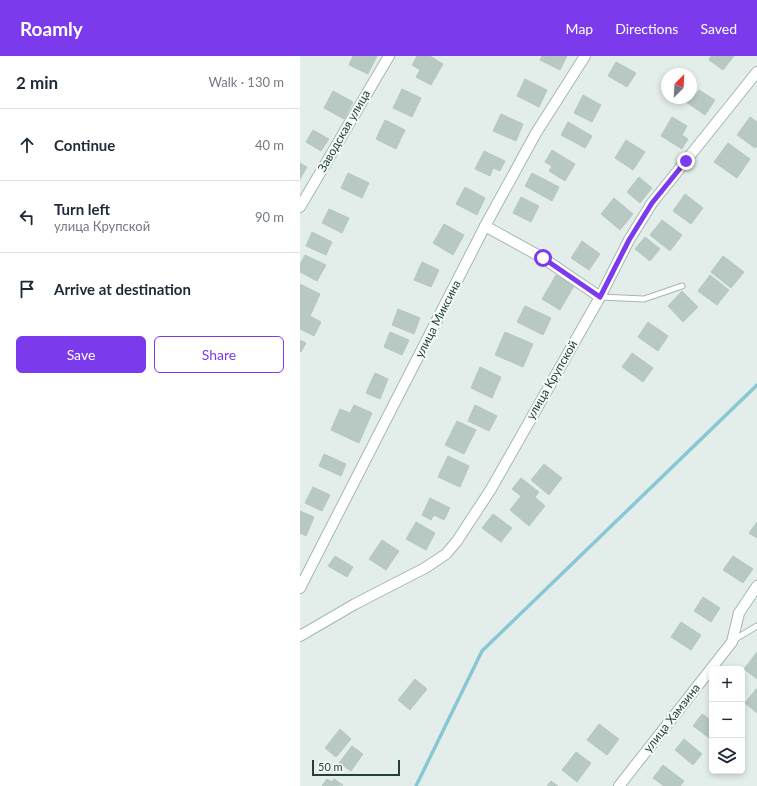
<!DOCTYPE html>
<meta charset="utf-8">
<style>
:root{--surface:#fff;--page:#f2f2f3;--text:#1f2937;--muted:#747a83;--line:#e0e1e3;--accent:#7c3aed}
body{margin:0;font-family:Lato,sans-serif;background:var(--page);color:var(--text)}
.controls{position:absolute;right:12px;bottom:12px;display:grid;overflow:hidden;border-radius:6px;box-shadow:0 2px 6px #0003}
.controls button{width:36px;height:36px;display:grid;place-items:center;padding:0;border:0;border-bottom:1px solid var(--line);background:var(--surface);color:var(--text);font:20px sans-serif}
.compass{position:absolute;left:361px;top:12px;width:36px;height:36px;border-radius:50%;background:var(--surface);box-shadow:0 2px 6px #0003;rotate:24deg}
.scale{position:absolute;left:12px;bottom:10px;width:88px;box-sizing:border-box;padding-left:4px;border:2px solid #22413a;border-top:0;font-size:11px;line-height:14px;white-space:nowrap;color:#22413a;-webkit-text-stroke:3px #f4faf7;paint-order:stroke}
.stop{position:absolute;width:12px;height:12px;margin:-9px;border:3px solid #7c3aed;border-radius:50%;background:#fff}
.stop.end{background:#7c3aed;border-color:#fff;box-shadow:0 1px 4px #0008}
.list{margin:0;padding:0;list-style:none}
h2{display:flex;justify-content:space-between;align-items:center;height:52px;margin:0;padding:0 16px;font-size:17px}
h2 small{font-size:13px;font-weight:400;color:var(--muted)}
.list li{display:grid;grid-template-columns:26px 1fr auto;gap:12px;align-items:center;box-sizing:border-box;height:72px;padding:0 16px;border-top:1px solid var(--line)}
.list b{display:block;font-size:15px;white-space:nowrap}
.list p{margin:0;font-size:13px;white-space:nowrap;color:var(--muted)}
.list em{font-size:13px;font-style:normal;color:var(--muted)}
.actions{display:flex;gap:8px;padding:12px 16px}
.actions a{flex:1;padding:9px 0;border:1px solid var(--accent);border-radius:6px;text-align:center;font-size:14px;color:var(--accent)}
.actions .main{background:var(--accent);color:#fff}
.icon{flex:none;width:22px;height:22px;fill:none;stroke:currentColor;stroke-width:2;stroke-linecap:round;stroke-linejoin:round}
.map{position:relative;flex:none;width:457px;height:730px;overflow:hidden}
header{display:flex;align-items:center;gap:24px;box-sizing:border-box;height:56px;padding:0 20px;background:var(--accent);color:#fff}
header strong{font-size:19px}
nav{display:flex;gap:22px;margin-inline-start:auto;font-size:14px}
main{display:flex}
aside{flex:1;background:var(--surface)}
.map>svg:first-child{display:block}
.lines{fill:none;stroke-linecap:round;stroke-linejoin:round}
.stream{stroke:#88c7d6;stroke-width:3.5}
.building{fill:#b8c9c3;stroke:#b5c8c1}
.service-casing{stroke:#a5b7b2;stroke-width:7}
.minor-casing{stroke:#a5b7b2;stroke-width:12}
.service{stroke:#fff;stroke-width:5}
.minor{stroke:#fff;stroke-width:10}
.route{stroke:#7c3aed;stroke-width:5}
.labels{text-anchor:middle;stroke-width:4;stroke-linejoin:round;paint-order:stroke}
.street-label{font-size:12px;fill:#22413a;stroke:#f4faf7}
</style>
<header>
<strong>Roamly</strong>
<nav><a>Map</a><a>Directions</a><a>Saved</a></nav>
</header>
<main>
<aside>
<h2>2 min<small>Walk · 130 m</small></h2>
<ul class="list">
<li><svg class="icon" aria-label="ahead" viewBox="0 0 24 24"><path d="M12 20V5M6 11l6-6 6 6"/></svg><div><b>Continue</b></div><em>40 m</em></li>
<li><svg class="icon" aria-label="left" viewBox="0 0 24 24"><path d="M17 20v-9H6M10 6l-5 5 5 5"/></svg><div><b>Turn left</b><p>улица Крупской</p></div><em>90 m</em></li>
<li><svg class="icon" aria-label="arrive" viewBox="0 0 24 24"><path d="M6 21V4h12l-3 4 3 4H6"/></svg><div><b>Arrive at destination</b></div></li>
</ul>
<div class="actions"><a class="main">Save</a><a>Share</a></div>
</aside>
<div class="map">
<svg width="457" height="730" viewBox="0 0 457 730">
<rect width="100%" height="100%" fill="#e3eeea"/>
<g class="lines">
<!-- stream -->
<path class="stream" d="M116,730l66,-135 275,-266"/>
</g>
<!-- building -->
<g class="building">
<path d="M53,0h24l-9,18 -19,-9z"/>
<path d="M117,0h13l13,8 -12,21 -15,-8 4,-7 -8,-5z"/>
<path d="M242,0h25l-7,14 -20,-10z"/>
<path d="M411,0h23l-11,14 -14,-10z"/>
<path d="M316,6l20,11 -9,14 -19,-11z"/>
<path d="M225,23l22,11 -8,17 -22,-11z"/>
<path d="M102,33l19,9 -9,19 -19,-9z"/>
<path d="M399,34l16,10 -10,15 -23,-16 9,-1v-7l5,3z"/>
<path d="M33,35l20,11 -9,17 -20,-11z"/>
<path d="M283,39l18,10 -9,17 -18,-9z"/>
<path d="M201,58l22,10 -7,17 -23,-10z"/>
<path d="M372,61l15,9 -5,9 6,4 -6,10 -21,-13z"/>
<path d="M450,61l7,5v24l-2,2 -18,-13z"/>
<path d="M85,64l20,10 -9,19 -20,-10z"/>
<path d="M268,66l24,14 -7,12 -24,-13z"/>
<path d="M13,74l16,9 -8,12 -15,-9z"/>
<path d="M326,84l19,12 -12,18 -18,-12z"/>
<path d="M428,87l22,16 -13,19 -23,-16z"/>
<path d="M252,94l23,14 -10,17 -16,-10 3,-5 -7,-4z"/>
<path d="M184,95l21,10 -5,10 -7,-3 -3,8 -15,-7z"/>
<path d="M0,107l7,4 -7,12z"/>
<path d="M48,117l21,10 -7,15 -21,-10z"/>
<path d="M232,117l27,14 -7,14 -27,-15z"/>
<path d="M339,121l13,11 -12,15 -13,-11z"/>
<path d="M165,131l20,11 -8,17 -21,-11z"/>
<path d="M385,138l18,14 -12,16 -18,-13z"/>
<path d="M221,141l18,9 -8,16 -18,-9z"/>
<path d="M314,142l19,16 -13,16 -19,-16z"/>
<path d="M29,153l20,9 -7,15 -20,-10z"/>
<path d="M362,164l20,15 -12,16 -20,-16z"/>
<path d="M144,168l20,11 -11,20 -20,-12z"/>
<path d="M12,176l20,10 -6,13 -20,-9z"/>
<path d="M345,181l15,12 -10,12 -15,-12z"/>
<path d="M282,185l18,13 -11,16 -18,-12z"/>
<path d="M5,199l21,10 -9,16 -17,-9v-8z"/>
<path d="M423,200l21,16 -13,16 -20,-16z"/>
<path d="M122,206l17,8 -8,17 -17,-7z"/>
<path d="M256,219l18,11 -14,24 -18,-11z"/>
<path d="M410,219l19,15 -12,15 -19,-14z"/>
<path d="M0,228l20,10 -10,22 11,6 -7,14 -14,-7z"/>
<path d="M382,235l16,16 -15,15 -15,-16z"/>
<path d="M225,250l26,12 -8,17 -26,-13z"/>
<path d="M98,253l22,9 -6,16 -22,-9z"/>
<path d="M348,266l20,14 -10,15 -20,-14z"/>
<path d="M90,276l19,8 -7,15 -18,-8z"/>
<path d="M205,276l28,12 -10,23 -28,-12z"/>
<path d="M0,284l6,3 -5,9 -1,-1z"/>
<path d="M332,297l21,15 -10,14 -21,-15z"/>
<path d="M180,311l21,10 -9,21 -21,-10z"/>
<path d="M75,317l13,6 -8,20 -14,-6z"/>
<path d="M54,349l18,8 -13,30 -28,-13 9,-21 10,4z"/>
<path d="M175,349l22,11 -8,15 -21,-10z"/>
<path d="M157,365l19,9 -12,24 -19,-9z"/>
<path d="M24,398l22,10 -5,12 -22,-10z"/>
<path d="M148,400l21,10 -9,21 -22,-10z"/>
<path d="M244,408l18,14 -13,17 -18,-15z"/>
<path d="M221,422l18,14 -4,5 10,9 -16,20 -19,-16 11,-14 -9,-7z"/>
<path d="M13,431l17,8 -8,16 -17,-8z"/>
<path d="M130,442l20,10 -6,12 -10,-5 -3,5 -9,-5z"/>
<path d="M0,455l14,6 -8,19 -6,-3z"/>
<path d="M193,458l19,14 -11,14 -19,-14z"/>
<path d="M116,466l19,11 -9,17 -20,-11z"/>
<path d="M457,466v16l-8,-5z"/>
<path d="M82,484l17,11 -13,19 -17,-11z"/>
<path d="M35,500l18,11 -6,10 -19,-11z"/>
<path d="M433,500l20,13 -10,14 -20,-13z"/>
<path d="M403,541l17,11 -9,14 -17,-11z"/>
<path d="M381,566l20,13 -10,15 -20,-13z"/>
<path d="M457,596v27l-13,-10z"/>
<path d="M115,623l12,10 -17,21 -12,-10z"/>
<path d="M456,633h1v24l-12,-10z"/>
<path d="M402,658l10,7v19l-19,-14z"/>
<path d="M299,668l20,15 -12,16 -20,-15z"/>
<path d="M40,673l11,10 -15,18 -11,-9z"/>
<path d="M384,683l18,15 -9,11 -18,-15z"/>
<path d="M52,690l11,8 -12,17 -12,-8z"/>
<path d="M276,696l15,11 -14,19 -15,-12z"/>
<path d="M363,709l21,16 -4,5h-16l-11,-8z"/>
<path d="M27,723l5,3 2,-3 9,6 -21,1z"/>
<path d="M251,725l7,5h-11z"/>
</g>
<g class="lines">
<defs>
<g id="service">
<path d="M300,241l44,2 38,-13"/>
<path d="M432,585l25,-15"/>
</g>
<g id="minor">
<path d="M0,151l89,-151"/>
<path d="M185,170l58,32 57,39"/>
<path d="M0,532l185,-362 51,-93 49,-77"/>
<path d="M0,580l55,-32 70,-36 21,-14 11,-13 34,-52 109,-192 29,-57 23,-37 105,-131"/>
<path d="M319,730l113,-144 7,-29 18,-27"/>
</g>
</defs>
<!-- service casing -->
<use href="#service" class="service-casing"/>
<!-- minor casing -->
<use href="#minor" class="minor-casing"/>
<!-- service -->
<use href="#service" class="service"/>
<!-- minor -->
<use href="#minor" class="minor"/>
</g>
<g class="lines">
<!-- route -->
<path class="route" d="M243,202l57,39 29,-57 23,-37 34,-42"/>
</g>
<g class="labels">
<!-- street labels -->
<g class="street-label">
<text transform="translate(44 75) rotate(-60)" y="4">Заводская улица</text>
<text transform="translate(138 263) rotate(-63)" y="4">улица Миксина</text>
<text transform="translate(252 324) rotate(-60)" y="4">улица Крупской</text>
<text transform="translate(372 662) rotate(-52)" y="4">улица Хамзина</text>
</g>
</g>
</svg>
<div class="controls">
<button>+</button>
<button>−</button>
<button><svg class="icon" aria-label="layers" viewBox="0 0 24 24"><path d="M12 4l9 5-9 5-9-5zM3 14l9 5 9-5"/></svg></button>
</div>
<svg class="compass" viewBox="-18 -18 36 36"><path d="M0-13l5 13h-10z" fill="#e53935"/><path d="M0 13l5-13h-10z" fill="#747a83"/></svg>
<div class="scale">50 m</div>
<div class="stop" style="left:243px;top:202px"></div>
<div class="stop end" style="left:386px;top:105px"></div>
</div>
</main>
